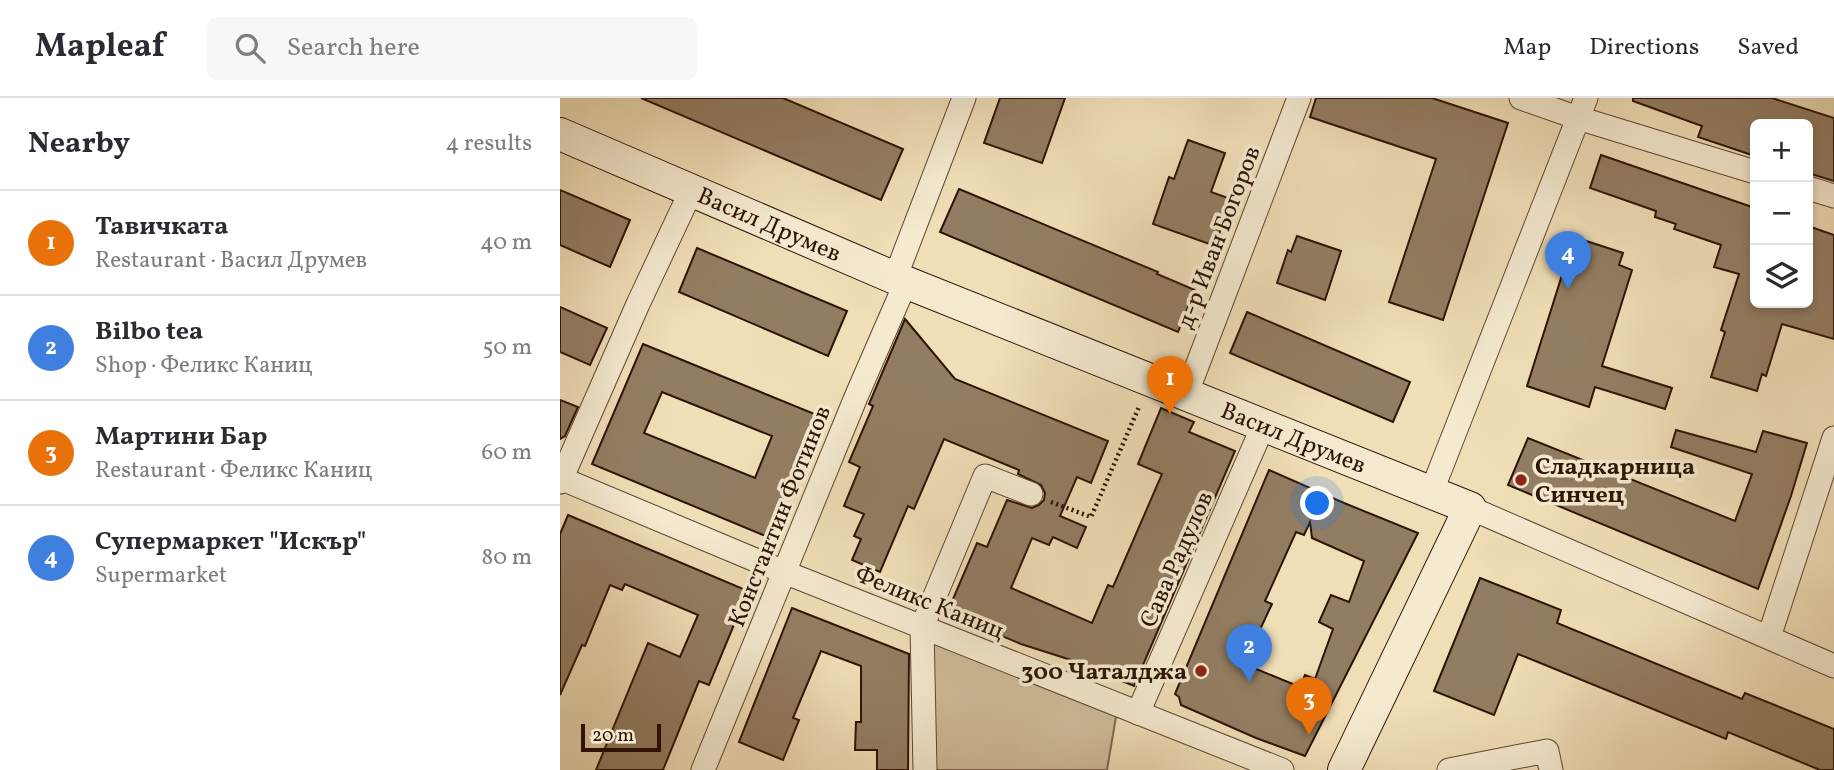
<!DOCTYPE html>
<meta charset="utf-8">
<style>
:root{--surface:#fff;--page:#f7f7f7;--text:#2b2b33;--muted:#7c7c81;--line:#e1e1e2;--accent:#0b8043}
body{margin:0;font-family:Vollkorn,serif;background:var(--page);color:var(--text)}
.controls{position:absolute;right:21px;top:21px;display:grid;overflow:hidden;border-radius:10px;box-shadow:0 4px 10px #0003}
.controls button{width:63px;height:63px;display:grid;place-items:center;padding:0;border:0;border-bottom:2px solid var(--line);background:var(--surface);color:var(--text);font:35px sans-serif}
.scale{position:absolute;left:21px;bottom:18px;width:80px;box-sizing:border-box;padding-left:7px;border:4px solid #2e1306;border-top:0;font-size:19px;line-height:24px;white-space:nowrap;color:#2e1306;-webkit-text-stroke:5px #f5ead0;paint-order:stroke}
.you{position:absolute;left:758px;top:406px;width:24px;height:24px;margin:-18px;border:5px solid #fff;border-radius:50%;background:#1a73e8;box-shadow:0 0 0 10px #1a73e833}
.badge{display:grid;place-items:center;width:46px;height:46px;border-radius:50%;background:var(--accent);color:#fff;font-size:23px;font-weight:700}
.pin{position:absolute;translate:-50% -58px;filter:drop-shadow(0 2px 4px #0008)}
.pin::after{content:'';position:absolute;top:37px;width:24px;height:21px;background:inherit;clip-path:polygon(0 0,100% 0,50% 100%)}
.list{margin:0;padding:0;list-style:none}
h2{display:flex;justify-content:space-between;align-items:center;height:91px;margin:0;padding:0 28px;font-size:30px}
h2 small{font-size:23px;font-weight:400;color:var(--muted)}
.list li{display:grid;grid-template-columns:46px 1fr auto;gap:21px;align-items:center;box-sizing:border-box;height:105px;padding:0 28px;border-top:2px solid var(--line)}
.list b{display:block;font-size:26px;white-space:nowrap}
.list p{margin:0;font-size:23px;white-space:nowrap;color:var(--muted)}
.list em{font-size:23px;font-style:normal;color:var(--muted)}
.icon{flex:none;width:38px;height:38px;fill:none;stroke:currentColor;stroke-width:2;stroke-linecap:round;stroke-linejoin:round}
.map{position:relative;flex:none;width:1274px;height:672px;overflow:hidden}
header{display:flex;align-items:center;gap:42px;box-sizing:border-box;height:98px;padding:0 35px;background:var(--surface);border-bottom:2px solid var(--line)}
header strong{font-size:33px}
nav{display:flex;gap:38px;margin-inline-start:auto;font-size:24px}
.search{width:490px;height:63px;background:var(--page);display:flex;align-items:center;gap:18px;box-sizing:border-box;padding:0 24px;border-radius:10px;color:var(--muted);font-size:26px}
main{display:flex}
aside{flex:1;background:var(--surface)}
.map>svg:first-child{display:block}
.green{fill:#cfbb99;stroke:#7e6750;stroke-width:2}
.building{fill:#937d62;stroke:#2e1306;stroke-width:2;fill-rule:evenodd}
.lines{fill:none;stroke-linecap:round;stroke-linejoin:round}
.street-casing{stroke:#5e4632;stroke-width:25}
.secondary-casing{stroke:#2e1306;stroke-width:34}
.path{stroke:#2e1306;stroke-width:4.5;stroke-dasharray:2 3.5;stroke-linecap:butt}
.street{stroke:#f5ead0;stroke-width:23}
.secondary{stroke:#f5ead0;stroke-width:32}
.poi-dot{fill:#8f2418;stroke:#f5ead0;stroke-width:2.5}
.labels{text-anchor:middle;stroke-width:7;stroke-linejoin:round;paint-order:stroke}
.street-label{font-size:24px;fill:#2e1306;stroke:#f5ead0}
.poi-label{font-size:24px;font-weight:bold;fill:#2e1306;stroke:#f5ead0;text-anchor:start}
</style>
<header>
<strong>Mapleaf</strong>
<div class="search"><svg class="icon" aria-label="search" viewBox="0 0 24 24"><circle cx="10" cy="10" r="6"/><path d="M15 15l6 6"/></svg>Search here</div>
<nav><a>Map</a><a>Directions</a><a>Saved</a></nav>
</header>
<main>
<aside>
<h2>Nearby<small>4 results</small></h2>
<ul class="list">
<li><span class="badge" style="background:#e8710a">1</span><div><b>Тавичката</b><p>Restaurant · Васил Друмев</p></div><em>40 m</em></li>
<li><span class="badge" style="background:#3f7fe0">2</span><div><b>Bilbo tea</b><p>Shop · Феликс Каниц</p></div><em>50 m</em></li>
<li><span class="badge" style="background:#e8710a">3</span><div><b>Мартини Бар</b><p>Restaurant · Феликс Каниц</p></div><em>60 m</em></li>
<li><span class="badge" style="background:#3f7fe0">4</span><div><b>Супермаркет &quot;Искър&quot;</b><p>Supermarket</p></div><em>80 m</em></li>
</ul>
</aside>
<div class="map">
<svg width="1274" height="672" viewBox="0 0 1274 672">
<rect width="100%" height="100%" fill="#f0deb7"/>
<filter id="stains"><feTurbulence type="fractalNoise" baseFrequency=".00286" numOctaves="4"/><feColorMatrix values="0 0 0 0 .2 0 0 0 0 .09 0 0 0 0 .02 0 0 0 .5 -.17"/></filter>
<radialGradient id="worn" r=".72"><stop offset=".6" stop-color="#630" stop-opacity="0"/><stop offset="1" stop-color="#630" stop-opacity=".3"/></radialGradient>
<!-- green -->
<path class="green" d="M362,529l196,78 -11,65h-182z"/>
<!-- building -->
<g class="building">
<path d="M81,0h142l120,51 -22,51z"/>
<path d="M440,0h65l-23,65 -58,-20z"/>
<path d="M756,0h116l76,25 -65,197 -54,-18 47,-143 -126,-42z"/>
<path d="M1073,0h139l62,20v63l-26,-8v-49h-53v32l-57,-19 4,-11 -69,-25z"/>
<path d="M628,42l37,13 -14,39 20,7 -16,47 -62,-22 16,-47 5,2z"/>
<path d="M1041,57l154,53v95h53v-77l26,9v104l-52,-15 -16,52 -4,-2 -5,17 -46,-14 14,-45 -4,-2 18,-56 -25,-7 7,-22 -47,-16 2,-5 -21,-7 1,-6 -66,-23z"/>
<path d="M399,91l199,83 -1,2 38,16 -17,42 -238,-100z"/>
<path d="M0,92l70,30 -20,47 -50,-22z"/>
<path d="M737,138l44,15 -16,49 -48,-17 11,-33 3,2z"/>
<path d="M1014,139l49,16 -4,12 13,5 -30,96 70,22 -7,21 -70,-22 -6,20 -62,-21z"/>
<path d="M137,150l150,63 -19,45 -149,-64z"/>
<path d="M0,209l47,21 -17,37 -30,-13z"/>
<path d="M687,214l163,70 -17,40 -163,-69z"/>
<path d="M345,221l50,60 153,62 -17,42 -14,-6 -17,39 26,11 -9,21 -24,-11 -4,8 -17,-7 -21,50 81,35 16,-38 5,2 49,-113 -24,-10 23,-56 33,14 -5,10 46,19 -101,235 -63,-26 -50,-16 -74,-31 30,-70 10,4 20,-47 25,8 7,-3 5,-5 1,-7 -4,-8 -23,-11 1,-4 -75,-31 -30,70 -6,-3 -28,66 -28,-12 9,-21 -7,-3 10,-22 -20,-8 16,-39 -11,-5 24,-56 -4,-2z"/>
<path d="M83,246l174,71 -49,122 -176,-73zM102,294l110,44 -17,42 -111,-45z"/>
<path d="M0,302l18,7 -13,29 -5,3z"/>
<path d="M1116,332l80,22 7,-21 44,12 -16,53 -33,93 -250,-104 20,-47 207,83 17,-47 -81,-27z"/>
<path d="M709,372l75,33 74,30 -113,223 -49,-18 -75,-33 -2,-8 -4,-3zM750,424l2,16 52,23 -15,41 -18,-7 -12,27 14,7 -18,50 -10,-4 -5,12 -56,-23 28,-60 -7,-3 31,-69 8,3z"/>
<path d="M8,417l180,76 -39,94 -10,-4 -36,89h-67l52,-127 32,14 18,-42 -73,-31 -3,6 -12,-5 -25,61 -3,-1 -22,50v-161z"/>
<path d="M920,480l81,32 -4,13 185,76 3,-6 89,36v41h-14l-92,-38 -2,7 -208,-85 -24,61 -60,-24z"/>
<path d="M232,510l117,46 -1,116h-31v-20h-22l1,-28h5v-56l-40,-15 -28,67 6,2 -16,40 -44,-18z"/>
</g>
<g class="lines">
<defs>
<g id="street">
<path d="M961,0l57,20 177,54"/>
<path d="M1248,90l26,8"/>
<path d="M335,180l69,-180"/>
<path d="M626,297l113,-297"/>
<path d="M0,380l224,94 498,198"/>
<path d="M0,384l78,-178 53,-113"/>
<path d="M871,395l155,-395"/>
<path d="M910,410l364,158"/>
<path d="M1209,539l65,-199"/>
<path d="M578,615l125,-287"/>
<path d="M143,672l153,-373 50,-115"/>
<path d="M365,672l-3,-143 63,-151 46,18"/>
<path d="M889,672l98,-19 4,19"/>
</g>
<g id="secondary">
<path id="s1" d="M0,36l335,144 575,230 -126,262"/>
</g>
</defs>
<!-- street casing -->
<use href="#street" class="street-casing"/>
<!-- secondary casing -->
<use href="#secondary" class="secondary-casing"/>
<!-- path -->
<path class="path" d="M491,404l40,15 48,-110"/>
<!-- street -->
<use href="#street" class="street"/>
<!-- secondary -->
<use href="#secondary" class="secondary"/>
</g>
<!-- markers -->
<g class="poi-dot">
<circle cx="961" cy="382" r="7"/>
<circle cx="641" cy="573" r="7"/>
</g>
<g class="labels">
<!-- street labels -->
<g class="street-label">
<text dy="8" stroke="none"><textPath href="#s1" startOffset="228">Васил Друмев</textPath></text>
<text transform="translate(658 139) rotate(-69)" y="8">д-р Иван Богоров</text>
<text dy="8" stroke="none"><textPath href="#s1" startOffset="794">Васил Друмев</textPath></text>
<text transform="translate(219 418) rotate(-68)" y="8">Константин Фотинов</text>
<text transform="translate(616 461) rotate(-66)" y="8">Сава Радулов</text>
<text transform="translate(370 504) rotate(22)" y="8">Феликс Каниц</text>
</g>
<!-- poi labels -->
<g class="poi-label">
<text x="975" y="376">Сладкарница<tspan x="975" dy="28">Синчец</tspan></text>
<text x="627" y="581" text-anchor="end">300 Чаталджа</text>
</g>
</g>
<rect width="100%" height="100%" filter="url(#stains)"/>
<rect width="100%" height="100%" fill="url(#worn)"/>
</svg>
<div class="controls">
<button>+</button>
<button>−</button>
<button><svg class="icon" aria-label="layers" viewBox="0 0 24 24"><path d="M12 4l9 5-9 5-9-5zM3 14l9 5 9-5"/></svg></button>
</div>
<div class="scale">20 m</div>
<div class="you"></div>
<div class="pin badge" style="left:610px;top:316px;background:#e8710a">1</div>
<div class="pin badge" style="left:689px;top:584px;background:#3f7fe0">2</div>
<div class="pin badge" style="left:749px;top:637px;background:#e8710a">3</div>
<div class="pin badge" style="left:1008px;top:191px;background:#3f7fe0">4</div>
</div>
</main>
